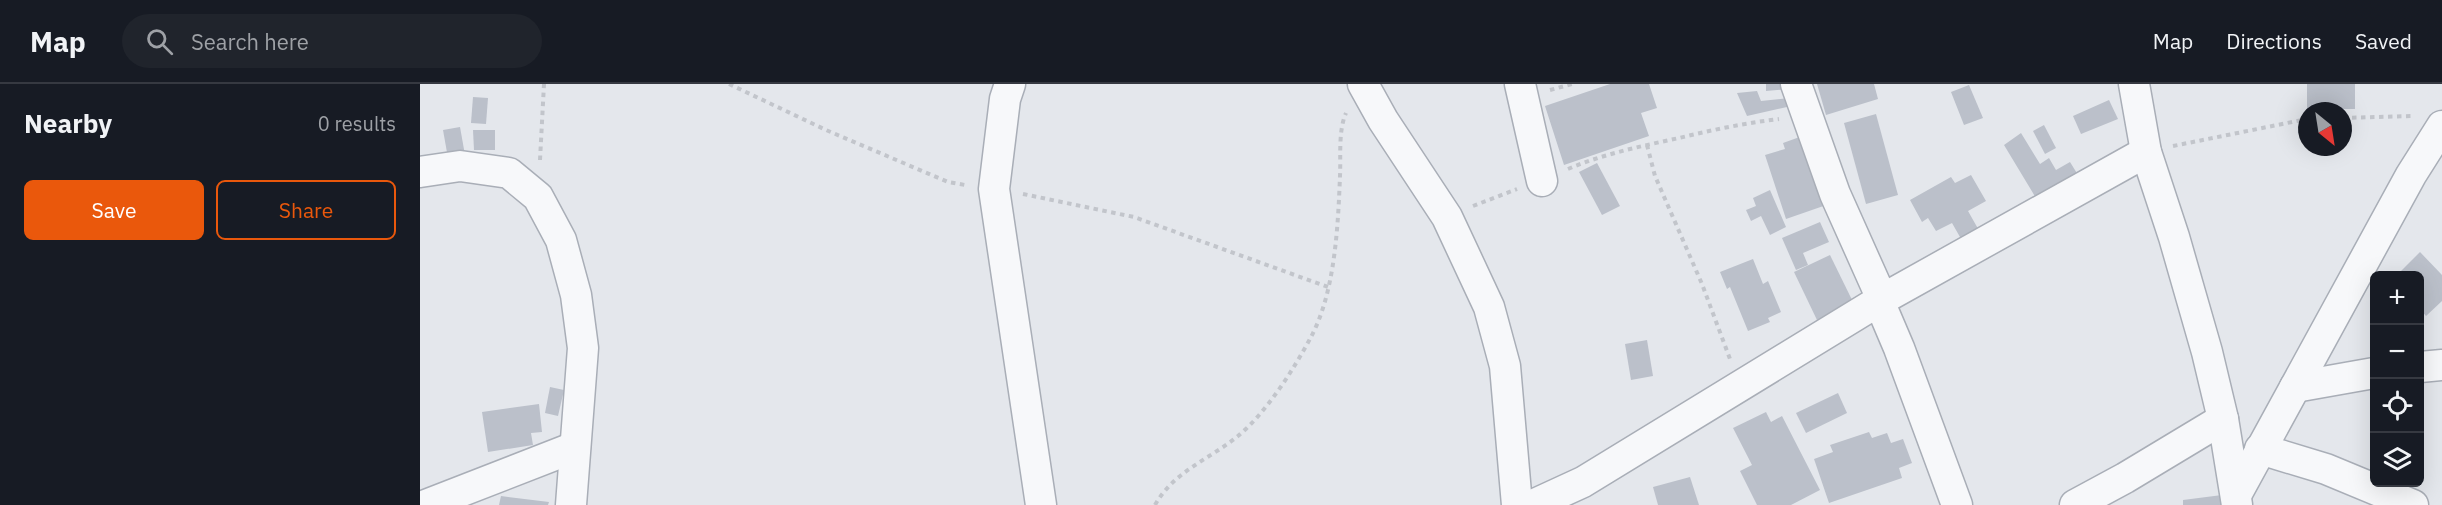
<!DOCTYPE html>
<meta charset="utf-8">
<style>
:root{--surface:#171b24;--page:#20242c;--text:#f1f3f6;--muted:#9ea1a6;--line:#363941;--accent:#ea580c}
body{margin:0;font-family:"IBM Plex Sans",sans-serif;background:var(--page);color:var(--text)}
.controls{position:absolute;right:18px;bottom:18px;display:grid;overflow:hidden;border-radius:9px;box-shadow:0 6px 24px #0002}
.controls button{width:54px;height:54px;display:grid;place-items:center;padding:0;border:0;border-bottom:2px solid var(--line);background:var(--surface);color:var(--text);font:30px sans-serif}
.compass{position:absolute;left:1878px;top:18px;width:54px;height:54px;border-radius:50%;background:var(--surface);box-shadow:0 6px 24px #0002;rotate:150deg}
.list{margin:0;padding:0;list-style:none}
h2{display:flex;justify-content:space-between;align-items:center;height:78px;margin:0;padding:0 24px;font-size:26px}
h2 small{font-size:20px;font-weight:400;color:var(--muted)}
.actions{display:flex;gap:12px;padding:18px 24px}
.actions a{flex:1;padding:14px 0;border:2px solid var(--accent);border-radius:9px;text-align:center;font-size:21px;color:var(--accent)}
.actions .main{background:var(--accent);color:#fff}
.icon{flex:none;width:33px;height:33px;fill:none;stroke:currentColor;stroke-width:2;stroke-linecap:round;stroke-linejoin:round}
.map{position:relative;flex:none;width:2022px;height:421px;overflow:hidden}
header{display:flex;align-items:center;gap:36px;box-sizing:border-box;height:84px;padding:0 30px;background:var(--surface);border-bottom:2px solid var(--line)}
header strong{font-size:28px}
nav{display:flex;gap:33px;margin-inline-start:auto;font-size:21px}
.search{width:420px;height:54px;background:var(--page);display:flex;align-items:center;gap:15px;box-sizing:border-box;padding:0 21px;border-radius:33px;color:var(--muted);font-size:22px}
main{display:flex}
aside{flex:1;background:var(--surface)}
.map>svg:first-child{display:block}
.building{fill:#bbc0ca}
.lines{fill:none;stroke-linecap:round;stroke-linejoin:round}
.street-casing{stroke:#a9aeb7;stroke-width:33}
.path{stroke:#c2c5cb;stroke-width:4;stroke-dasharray:4.5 4.5;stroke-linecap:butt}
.street{stroke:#f7f8fa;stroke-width:30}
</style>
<header>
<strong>Map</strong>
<div class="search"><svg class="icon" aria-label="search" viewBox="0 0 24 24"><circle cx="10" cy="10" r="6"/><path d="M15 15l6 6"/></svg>Search here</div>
<nav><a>Map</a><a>Directions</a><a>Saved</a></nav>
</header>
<main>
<aside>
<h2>Nearby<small>0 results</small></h2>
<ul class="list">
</ul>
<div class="actions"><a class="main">Save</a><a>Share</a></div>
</aside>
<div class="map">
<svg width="2022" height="421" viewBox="0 0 2022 421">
<rect width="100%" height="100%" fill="#e4e7ec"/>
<!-- building -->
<g class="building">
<path d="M1190,0h39l8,24 -16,5 8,23 -85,29 -19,-59z"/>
<path d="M1346,0h33v4l-33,3z"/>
<path d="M1397,0h57l4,15 -52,16z"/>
<rect x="1887" y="0" width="48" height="25"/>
<path d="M1549,1l14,33 -19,7 -13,-33z"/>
<path d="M1337,7l4,10 37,-4 -2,8 -49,11 -10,-23z"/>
<path d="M53,13l15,1 -2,26 -15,-1z"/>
<path d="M1689,16l9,19 -37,15 -8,-18z"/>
<path d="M1456,30l22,81 -32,9 -22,-81z"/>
<path d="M1624,41l12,23 -11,6 -12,-23z"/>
<path d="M40,43l5,28 -17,3 -5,-28z"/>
<path d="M53,46h22v20h-21z"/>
<path d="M1601,49l19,31 9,-6 7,12 14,-8 13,21 -41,25 -38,-63z"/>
<path d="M1388,50l27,68 -49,17 -21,-64 20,-6 -2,-6z"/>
<path d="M1177,79l23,43 -18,9 -23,-43z"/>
<path d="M1551,91l15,26 -18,10 13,23 -17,10 -12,-21 -16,8 -8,-13 -6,4 -12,-22 41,-23 4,6z"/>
<path d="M1350,106l16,37 -16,8 -9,-19 -10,5 -5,-11 10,-4 -3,-8z"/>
<path d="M1400,138l9,20 -26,11 5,12 -12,5 -14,-32z"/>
<path d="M2000,168l22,23v26l-16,15 -6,-7v-33h-24z"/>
<path d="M1410,171l23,47 -36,18 -23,-48z"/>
<path d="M1333,175l10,25 5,-3 13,31 -13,6 2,4 -22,9 -18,-44 -3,2 -7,-17z"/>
<path d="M1227,256l6,36 -22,4 -6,-36z"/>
<path d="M130,303l14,3 -6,26 -13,-3z"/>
<path d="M1418,309l9,20 -41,20 -10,-20z"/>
<path d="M119,320l3,28 -11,1 2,12 -45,7 -6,-40z"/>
<path d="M1346,328l5,10 11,-6 38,74 -29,15h-34l-17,-34 12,-6 -19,-37z"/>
<path d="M1449,348l3,6 15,-5 4,10 12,-4 9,24 -13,5 3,10 -73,25 -15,-44 19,-7 -3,-7z"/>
<path d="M1270,393l9,28h-41l-5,-18z"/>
<path d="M1802,411l2,10h-41v-5z"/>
<path d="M81,412l48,6 -1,3h-49z"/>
</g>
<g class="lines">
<defs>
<g id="street">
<path d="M590,0l-5,15 -11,90 47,316"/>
<path d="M943,0l20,36 64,97 42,90 16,59 12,139"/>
<path d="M1100,0l22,97"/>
<path d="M1376,0l39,110 47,105"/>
<path d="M1714,0l12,68 28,85 33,115 16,67 14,86"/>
<path d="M0,88l40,-6 49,7 29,24 23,43 15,55 7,53 -12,157"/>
<path d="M1459,217l20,47 58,157"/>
<path d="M2000,283l22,-2"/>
<path d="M1875,303l79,-14"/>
<path d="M1840,365l66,20 87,36"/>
<path d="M1816,411l175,-320 31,-49"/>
<path d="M6,421l149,-58"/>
<path d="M1113,421l50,-23 296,-181 267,-149"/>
<path d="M1655,421l50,-27 98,-59"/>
</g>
</defs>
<!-- street casing -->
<use href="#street" class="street-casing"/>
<!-- path -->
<g class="path">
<path d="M309,0l97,46 122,52 17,3"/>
<path d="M1130,6l22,-6"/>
<path d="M1923,34l71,-2"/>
<path d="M1227,61l8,31 47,108 28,75"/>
<path d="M1753,62l134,-27"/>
<path d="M120,76l4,-76"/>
<path d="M1148,85c35,-15 74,-23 111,-31 33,-8 66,-15 100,-19"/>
<path d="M603,110l111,23 194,70"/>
<path d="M1053,122l44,-17"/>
<path d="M735,421c19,-34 55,-46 83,-69 28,-23 56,-67 73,-99 24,-45 27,-110 29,-161 1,-19 -2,-45 6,-63"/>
</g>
<!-- street -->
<use href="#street" class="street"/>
</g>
</svg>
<div class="controls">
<button>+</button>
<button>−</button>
<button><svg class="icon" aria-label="locate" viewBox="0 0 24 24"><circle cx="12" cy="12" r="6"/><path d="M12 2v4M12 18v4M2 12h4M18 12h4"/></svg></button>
<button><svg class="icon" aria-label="layers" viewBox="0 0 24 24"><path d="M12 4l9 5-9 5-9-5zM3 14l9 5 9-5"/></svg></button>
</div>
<svg class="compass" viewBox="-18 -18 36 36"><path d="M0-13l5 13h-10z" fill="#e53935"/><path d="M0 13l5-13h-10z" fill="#9ea1a6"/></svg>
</div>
</main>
